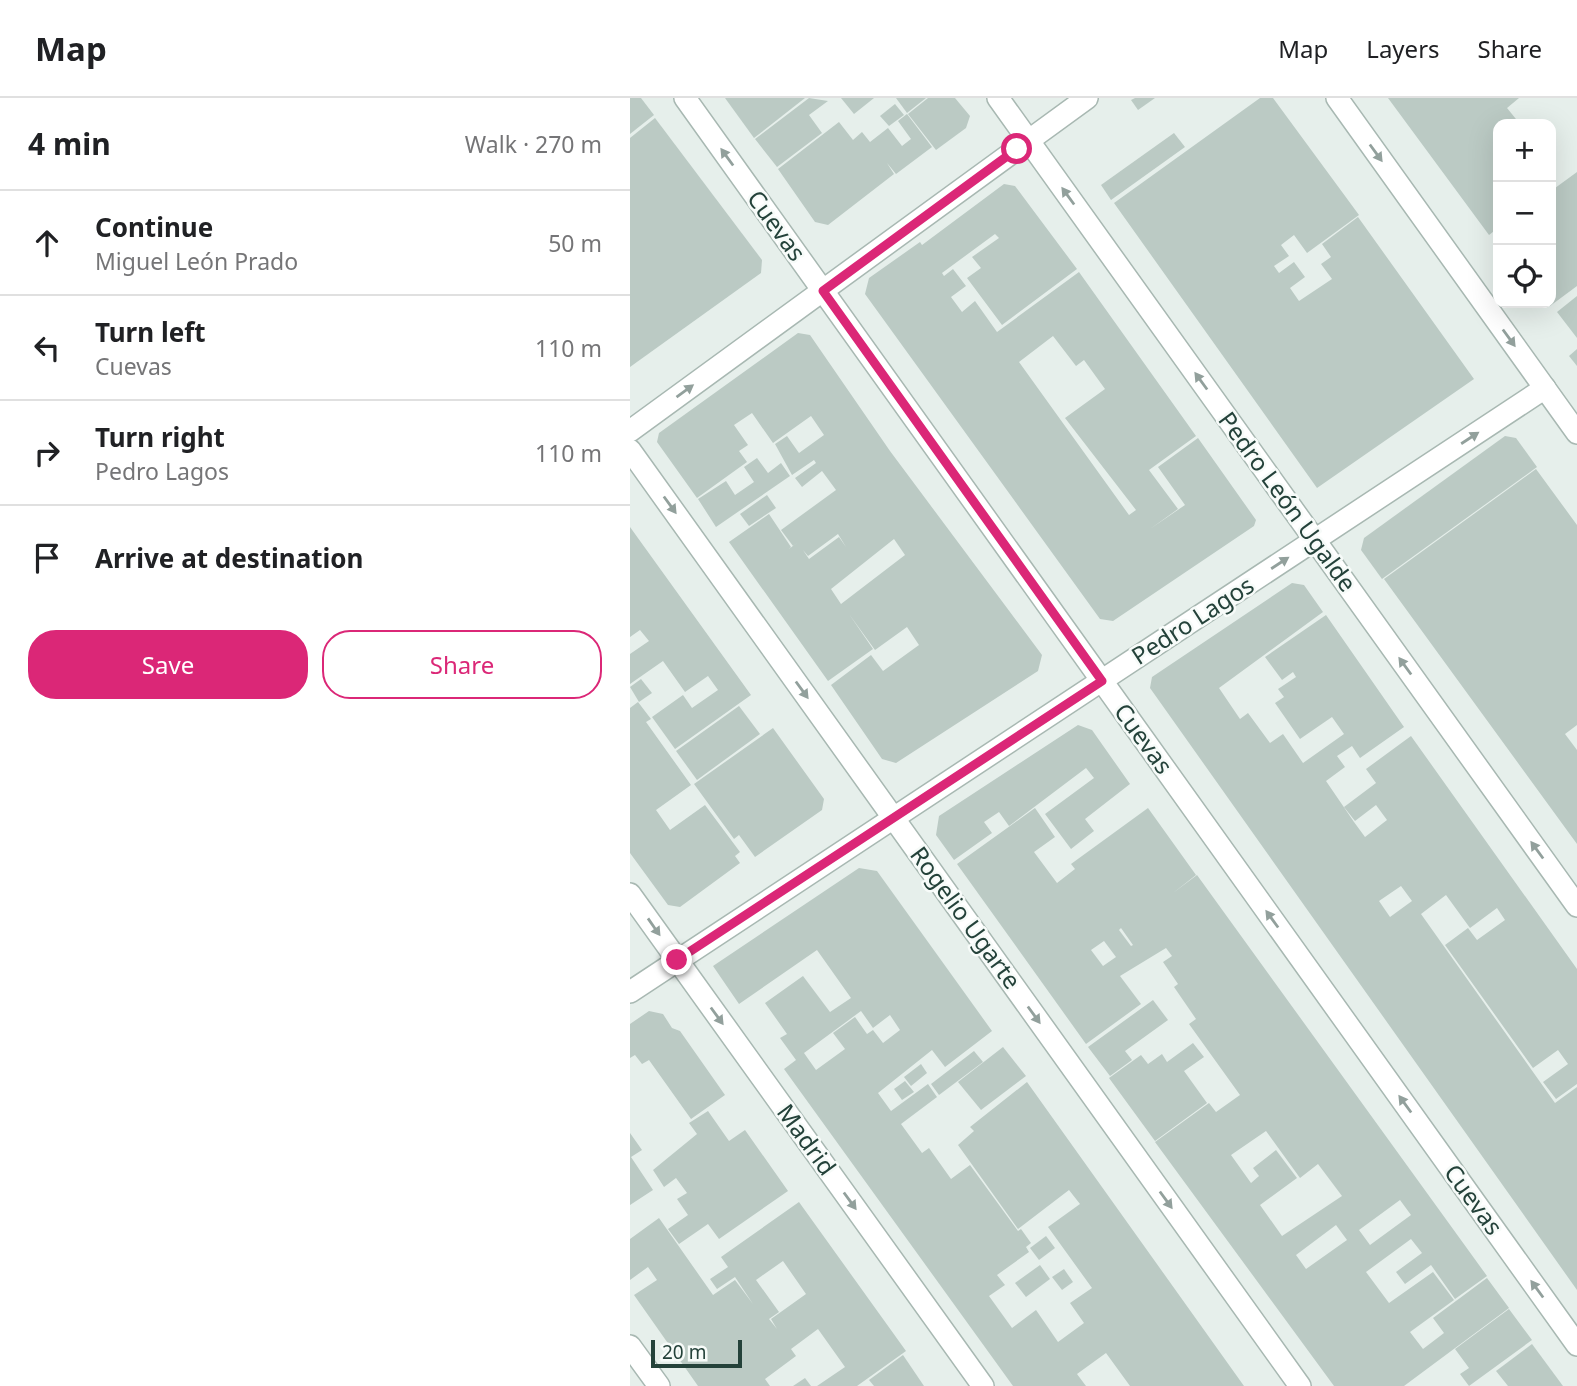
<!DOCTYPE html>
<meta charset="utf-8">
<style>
:root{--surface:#fff;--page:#f2f2f2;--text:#202124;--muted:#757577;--line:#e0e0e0;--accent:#db2777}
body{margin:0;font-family:"Noto Sans",sans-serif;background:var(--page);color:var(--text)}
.controls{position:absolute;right:21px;top:21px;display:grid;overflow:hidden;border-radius:14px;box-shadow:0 7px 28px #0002}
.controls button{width:63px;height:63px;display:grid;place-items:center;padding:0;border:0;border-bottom:2px solid var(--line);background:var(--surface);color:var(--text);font:35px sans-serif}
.scale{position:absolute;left:21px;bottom:18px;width:91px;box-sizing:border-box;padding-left:7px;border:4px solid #24423a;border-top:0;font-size:19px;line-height:24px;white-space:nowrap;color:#24423a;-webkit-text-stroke:5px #f7fbf9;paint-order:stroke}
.stop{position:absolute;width:21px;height:21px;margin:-16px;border:5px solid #db2777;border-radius:50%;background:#fff}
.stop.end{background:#db2777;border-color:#fff;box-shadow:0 2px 7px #0008}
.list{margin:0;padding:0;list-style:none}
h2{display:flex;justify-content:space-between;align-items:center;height:91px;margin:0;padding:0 28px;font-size:30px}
h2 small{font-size:23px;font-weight:400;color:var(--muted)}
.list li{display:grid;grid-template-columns:46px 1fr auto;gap:21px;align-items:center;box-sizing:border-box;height:105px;padding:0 28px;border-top:2px solid var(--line)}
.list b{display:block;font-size:26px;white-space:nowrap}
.list p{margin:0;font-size:23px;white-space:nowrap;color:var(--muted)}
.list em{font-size:23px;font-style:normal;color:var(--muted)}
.actions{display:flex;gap:14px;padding:21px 28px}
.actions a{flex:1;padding:16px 0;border:2px solid var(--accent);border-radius:28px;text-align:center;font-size:24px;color:var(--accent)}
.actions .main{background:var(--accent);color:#fff}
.icon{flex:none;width:38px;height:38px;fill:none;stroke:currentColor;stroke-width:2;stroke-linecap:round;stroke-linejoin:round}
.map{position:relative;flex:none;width:947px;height:1288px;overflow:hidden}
header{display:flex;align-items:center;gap:42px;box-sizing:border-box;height:98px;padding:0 35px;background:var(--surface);border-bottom:2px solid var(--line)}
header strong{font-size:33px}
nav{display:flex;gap:38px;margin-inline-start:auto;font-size:24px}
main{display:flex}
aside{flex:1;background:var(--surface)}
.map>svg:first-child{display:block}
.building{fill:#bbcac4;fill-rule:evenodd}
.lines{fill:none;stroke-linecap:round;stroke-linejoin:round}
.minor-casing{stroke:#a8b8b2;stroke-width:24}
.tertiary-casing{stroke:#a8b8b2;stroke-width:24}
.minor{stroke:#fff;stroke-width:21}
.tertiary{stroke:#fff;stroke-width:21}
.oneway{fill:#92a09c}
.route{stroke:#db2777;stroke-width:9}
.labels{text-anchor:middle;stroke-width:5;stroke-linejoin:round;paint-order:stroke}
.street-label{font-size:24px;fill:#24423a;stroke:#f7fbf9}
</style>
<header>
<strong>Map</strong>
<nav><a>Map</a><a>Layers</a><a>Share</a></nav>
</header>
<main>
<aside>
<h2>4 min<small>Walk · 270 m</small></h2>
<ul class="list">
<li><svg class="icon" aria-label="ahead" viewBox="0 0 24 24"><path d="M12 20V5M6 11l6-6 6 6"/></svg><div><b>Continue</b><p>Miguel León Prado</p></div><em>50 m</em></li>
<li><svg class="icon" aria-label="left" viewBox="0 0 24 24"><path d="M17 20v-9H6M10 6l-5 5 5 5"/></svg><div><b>Turn left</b><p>Cuevas</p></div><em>110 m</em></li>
<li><svg class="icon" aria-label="right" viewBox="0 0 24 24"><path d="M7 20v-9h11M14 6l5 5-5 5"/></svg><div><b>Turn right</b><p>Pedro Lagos</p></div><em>110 m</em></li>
<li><svg class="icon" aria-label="arrive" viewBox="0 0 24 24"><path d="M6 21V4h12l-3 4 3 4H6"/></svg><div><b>Arrive at destination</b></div></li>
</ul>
<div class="actions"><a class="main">Save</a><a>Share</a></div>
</aside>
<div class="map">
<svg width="947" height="1288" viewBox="0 0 947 1288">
<rect width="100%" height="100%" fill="#e6efeb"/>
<!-- building -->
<g class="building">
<path d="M0,0h11l13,17 -24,19z"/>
<path d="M95,0h80l-51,40z"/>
<path d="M179,0l19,3 -19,14 13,18 -45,34 -22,-28z"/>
<path d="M211,0h33l-20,16z"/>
<path d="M266,0h30l-19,15z"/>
<path d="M298,0h27l15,18 -4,12 -30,22 -28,-36z"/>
<path d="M505,0h20l-17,12 -7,-10z"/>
<path d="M630,0h13l86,117 -52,38 -13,-18 -13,10 8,11 -15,10 5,7 15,-11 11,15 -15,11 9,13 33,-22 -11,-15 10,-7 -9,-13 36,-27 116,162 -157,109 -203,-285z"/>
<path d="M758,0h131l-12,10 13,16h-22v104l-9,7z"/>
<path d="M265,6l9,11 -15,11 -9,-10z"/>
<path d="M277,16l25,33 -36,27 -9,-11 7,11 -66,51 -13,-3 -37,-53 61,-47 14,18 9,-8 8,10 18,-14 14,18 9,-7 -13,-18z"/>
<path d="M25,20l107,142 -1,13 -131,94v-229z"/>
<path d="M544,35l11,14 -74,53 -10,-15z"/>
<path d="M947,74v114l-27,20 -2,-3h3v-112z"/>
<path d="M374,86l11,2 62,83 -75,56 -35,-47 14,-10 -9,-11 27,-19 -4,-4 -53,39 2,3 9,-7 13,17 -15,11 11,15 13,-11 22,31 82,-60 117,164 -47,34 29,39 -28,20 35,-24 -27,-38 40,-29 58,82 -2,6 -141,95 -13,-2 -235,-325 4,-16 51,-36 2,3zM423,238l23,30 8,-6 21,29 -40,29 71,92 -7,5 -110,-153z"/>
<path d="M947,198v42l-20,-26z"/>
<path d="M168,235l12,2 80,116 152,204 -4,16 -142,92 -14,-4 -51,-74 40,-30 12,16 36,-26 -12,-18 -32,23 -26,-36 24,35 -45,32 -99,-139 40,-28 22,33 -2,2 9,-7 -5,4 -12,-16 55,-40 -14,-19 -20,16 -7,-9 21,-15 -2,-3 -22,15 -17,-31 12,-8 12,17 25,-18 -13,-19 -38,27 -21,-30 -18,12 14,20 -9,6 8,11 -50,36 -40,-56 2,-9zM208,436l8,13 -7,-10 -30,22 -6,-9 5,6zM264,441l11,16 -64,49 -10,-15z"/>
<path d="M947,251v17l-8,-10z"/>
<path d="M875,338l11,2 21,29 -155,112 -21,-29 3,-12z"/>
<path d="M127,360l11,15 13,-10 9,13 -74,51 -18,-28 28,-18 9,14 19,-13 -10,-15z"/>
<path d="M906,371l41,56v200l-12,9 12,16v94l-193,-265z"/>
<path d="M137,397l9,13 -27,18 -9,-12z"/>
<path d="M0,429l121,168 -76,54 -23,-32 31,-22 9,13 26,-18 -10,-14 -23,16 -22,-31 -33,23v-30l19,-13 -9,-11 -10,7z"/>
<path d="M662,485l12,2 19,27 -104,76 21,31 8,-6 22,30 13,-9 20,29 41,-29 -12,-17 -32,22 -25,-36 9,-6 -6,-8 18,-12 -3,-5 -11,8 -17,-23 61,-42 78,112 -44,31 -8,-12 -15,10 8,11 -19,14 28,41 11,15 22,-17 -11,-15 -21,16 -11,-14 32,-24 -10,-14 45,-33 166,233v115l-21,15 -13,-17 25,-18 -10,-14 -25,18 -88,-123 23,-17 9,12 28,-20 -8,-12 -27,20 -24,-33 -25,19 134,189 22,-16v203l-427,-602 2,-11zM771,788l11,15 -22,16 -11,-16z"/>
<path d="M11,581l11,14 -13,9 -9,-15z"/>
<path d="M8,604l13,17 -5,3 45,63 -35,25 14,20 35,-25 35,47 -5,4 5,7 -60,44 -12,-2 -38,-52v-145z"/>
<path d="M109,608l21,28 -63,46 -21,-29z"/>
<path d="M448,627l14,5 38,54 -45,35 9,12 -23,18 -26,-35 49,-36 -8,-10 -77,58 -10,-14 -15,10 8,11 -38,27 -18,-25 3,-19z"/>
<path d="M143,630l51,71 -2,11 -67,47 -16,-22 -5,4 -40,-55z"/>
<path d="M405,710l20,29 -21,15 23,31 18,-14 -4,-5 77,-56 48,67 -23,18 24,-18 290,401 -32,23 -24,-34 -26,19 -9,-12 26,-19 -11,-14 -45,33 23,31 44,-31 21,28 -44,32 13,17 21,-16 -11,-15 54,-40 22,30 -105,78h-70l-179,-244 54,-39 7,9 24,-17 -51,-71 7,-5 -22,-32 4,-3 -15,-22 9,-6 -6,-8 -46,28 21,28 -55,40 -129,-180zM491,830l12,17 -2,1 -12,-16zM474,843l12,16 -13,9 -12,-16zM636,1033l34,47 18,-14 24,32 -60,40 -22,-31 37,-27 -21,-28 -23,18 6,8 -8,7 -20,-28zM770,1102l11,15 -41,30 -11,-15zM706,1127l11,15 -41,29 -10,-14z"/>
<path d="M229,770l18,3 115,160 -47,36 -13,-17 -54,43 13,18 37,-27 9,13 -36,27 21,29 7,-5 22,31 19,-14 48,66 3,-2 10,14 -5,4 3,5 -32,23 8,10 -16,11 23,32 24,-18 22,32 26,-19 -14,-20 22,-15 -44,-61 32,-23 -11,-14 -51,39 -60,-84 16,-14 -4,-4 57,-45 217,304h-114l-24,-33 -29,21 9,12h-73l-229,-317 12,-9 -16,-22 7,-4 -22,-31 38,-27 27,36 21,-14 -34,-48 -78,54 -26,-38zM231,913l12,17 17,-13 10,15 -17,13 -10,-13 -6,4 -12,-17 -22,16 12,16 -29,21 -12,-17z"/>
<path d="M523,902l15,20 -43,31 7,9 -22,16 -22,-29z"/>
<path d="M19,913l14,3 9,14 8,3 45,64 -34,24 -42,-59 -7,4 -7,-9 -5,3v-34z"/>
<path d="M563,945l11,14 -20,14 23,32 -52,38 -46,-63 32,-23 7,9 14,-10 5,8z"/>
<path d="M373,949l23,29 -45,34 -23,-28z"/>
<path d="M344,953l9,11 -44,33 -8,-11z"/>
<path d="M291,966l6,9 -16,13 -7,-9z"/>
<path d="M275,983l9,11 -12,8 -8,-11z"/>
<path d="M78,1013l21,30 16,-11 43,61 -69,48 -11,-15 -29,20 -11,-15 20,-14 -11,-16 10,-6 -11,-15 -12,9 -11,-17 44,-36 -8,-11z"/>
<path d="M0,1035l12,17 -11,7 22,33 -23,15z"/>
<path d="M169,1104l107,149 -49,35h-40l28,-19 -27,-38 -27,20 5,7 -31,23 5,7h-72l-64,-91 23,-15 -9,-13 -18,13v-41l29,-21 54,77 22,-15 18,24 -18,-27 -18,12 -7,-10 18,-12 -7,-10zM153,1163l23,33 -35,25 6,10 -8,-10 10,-7 -23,-32z"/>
<path d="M416,1138l9,12 -16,12 -9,-12z"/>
<path d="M410,1167l10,14 -24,18 -11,-14z"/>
<path d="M434,1171l9,13 -11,8 -10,-13z"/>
<path d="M879,1211l23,31 -63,46 -9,-12 9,-6 -14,-19z"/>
<path d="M902,1246l31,42h-55l-12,-15z"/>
<path d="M273,1257l21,31h-50l-5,-6z"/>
<path d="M175,1280l6,8h-18z"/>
</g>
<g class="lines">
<defs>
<g id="minor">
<path d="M55,0l892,1247"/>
<path d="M368,0l579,808"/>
<path d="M0,333l457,-333"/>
<path d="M0,352l670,936"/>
<path d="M0,796l353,492"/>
<path d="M0,894l915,-604"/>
<path d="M0,1248l29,40"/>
</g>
<path id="tertiary" d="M707,0l240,335"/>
</defs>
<!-- minor casing -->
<use href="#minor" class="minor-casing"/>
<!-- tertiary casing -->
<use href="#tertiary" class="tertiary-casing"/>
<!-- minor -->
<use href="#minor" class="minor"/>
<!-- tertiary -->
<use href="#tertiary" class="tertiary"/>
</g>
<!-- one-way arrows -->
<defs><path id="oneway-solid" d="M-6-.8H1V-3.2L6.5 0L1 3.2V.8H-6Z" transform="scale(1.75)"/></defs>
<g class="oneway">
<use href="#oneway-solid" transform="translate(746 55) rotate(54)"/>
<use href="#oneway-solid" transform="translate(97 59) rotate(-126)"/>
<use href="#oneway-solid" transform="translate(438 98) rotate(-126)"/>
<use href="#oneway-solid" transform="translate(879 240) rotate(54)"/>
<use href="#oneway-solid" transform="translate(571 283) rotate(-126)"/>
<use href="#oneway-solid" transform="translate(55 293) rotate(-36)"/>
<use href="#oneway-solid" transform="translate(840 340) rotate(-33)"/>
<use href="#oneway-solid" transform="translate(40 407) rotate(54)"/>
<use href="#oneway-solid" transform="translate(650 465) rotate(-33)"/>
<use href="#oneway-solid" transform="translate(775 568) rotate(-126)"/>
<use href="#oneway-solid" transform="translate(172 592) rotate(54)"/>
<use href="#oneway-solid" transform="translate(907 752) rotate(-126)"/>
<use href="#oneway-solid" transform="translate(642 821) rotate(-126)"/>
<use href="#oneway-solid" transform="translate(24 829) rotate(55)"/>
<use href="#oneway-solid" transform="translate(404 917) rotate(54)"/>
<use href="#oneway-solid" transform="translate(87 918) rotate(54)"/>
<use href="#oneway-solid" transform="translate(775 1006) rotate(-126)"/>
<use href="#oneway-solid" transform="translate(536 1102) rotate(54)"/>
<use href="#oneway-solid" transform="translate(220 1103) rotate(54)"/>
<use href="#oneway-solid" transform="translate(907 1191) rotate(-126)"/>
</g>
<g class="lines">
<!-- route -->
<path class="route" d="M47,862l425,-279 -279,-390 194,-142"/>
</g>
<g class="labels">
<!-- street labels -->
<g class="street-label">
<text transform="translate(146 128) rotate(54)" y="8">Cuevas</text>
<text transform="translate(657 404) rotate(54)" y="8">Pedro León Ugalde</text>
<text transform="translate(563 523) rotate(-33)" y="8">Pedro Lagos</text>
<text transform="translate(513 641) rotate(54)" y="8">Cuevas</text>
<text transform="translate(335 820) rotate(54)" y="8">Rogelio Ugarte</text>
<text transform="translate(176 1042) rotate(54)" y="8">Madrid</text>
<text transform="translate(843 1102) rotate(54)" y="8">Cuevas</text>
</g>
</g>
</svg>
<div class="controls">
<button>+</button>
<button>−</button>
<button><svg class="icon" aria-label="locate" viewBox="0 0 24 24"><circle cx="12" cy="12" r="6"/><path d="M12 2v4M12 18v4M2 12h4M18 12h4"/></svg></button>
</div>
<div class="scale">20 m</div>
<div class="stop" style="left:387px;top:51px"></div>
<div class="stop end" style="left:47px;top:862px"></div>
</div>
</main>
